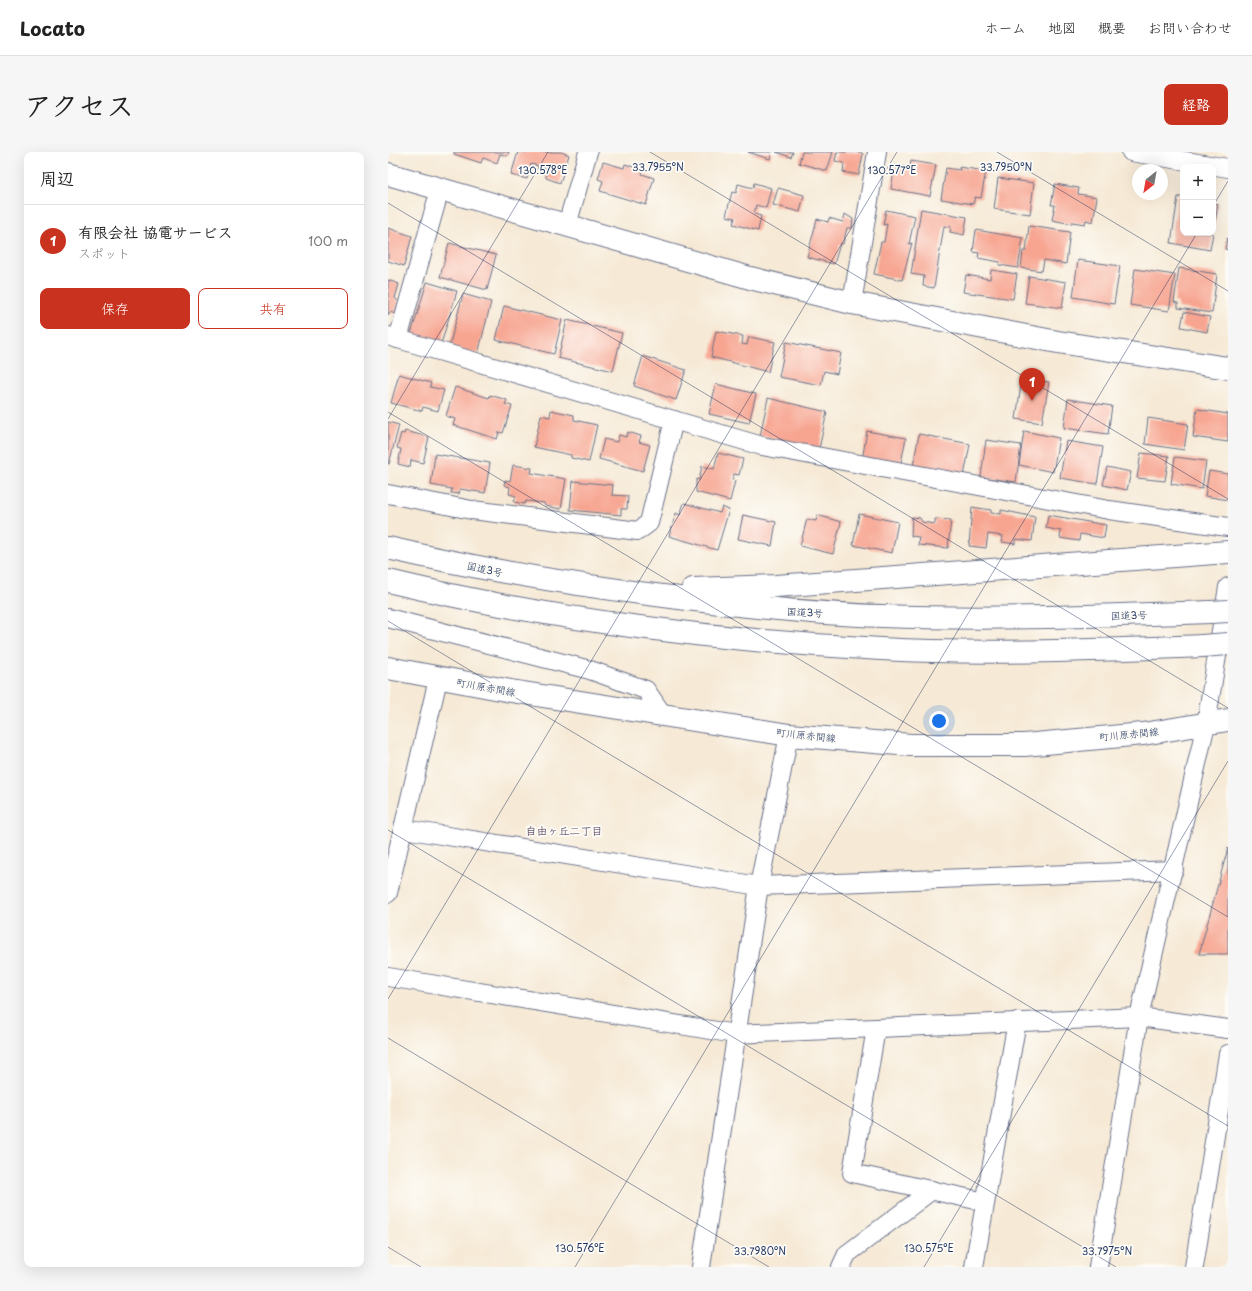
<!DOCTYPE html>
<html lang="ja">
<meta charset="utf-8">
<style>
:root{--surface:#fff;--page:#f6f6f6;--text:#222;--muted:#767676;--line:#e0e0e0;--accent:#c8321e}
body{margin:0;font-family:"Playpen Sans","Klee One",sans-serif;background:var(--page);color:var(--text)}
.controls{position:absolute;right:12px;top:12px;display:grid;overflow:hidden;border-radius:8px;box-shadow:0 4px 16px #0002}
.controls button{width:36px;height:36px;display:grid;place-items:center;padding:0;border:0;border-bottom:1px solid var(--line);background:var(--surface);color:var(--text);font:20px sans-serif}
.compass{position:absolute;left:744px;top:12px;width:36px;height:36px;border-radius:50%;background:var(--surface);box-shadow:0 4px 16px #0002;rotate:211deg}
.you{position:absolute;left:551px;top:569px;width:14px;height:14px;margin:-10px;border:3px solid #fff;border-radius:50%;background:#1a73e8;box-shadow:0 0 0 6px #1a73e833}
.badge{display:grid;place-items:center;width:26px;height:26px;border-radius:50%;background:var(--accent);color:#fff;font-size:13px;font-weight:700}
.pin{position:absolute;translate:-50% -33px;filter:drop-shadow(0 1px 2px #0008)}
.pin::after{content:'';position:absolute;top:21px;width:14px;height:12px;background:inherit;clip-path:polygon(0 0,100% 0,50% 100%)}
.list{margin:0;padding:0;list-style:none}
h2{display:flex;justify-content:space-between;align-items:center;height:52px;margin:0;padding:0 16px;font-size:17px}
h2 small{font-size:13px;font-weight:400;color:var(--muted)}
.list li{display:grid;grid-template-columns:26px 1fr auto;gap:12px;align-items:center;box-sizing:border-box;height:72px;padding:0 16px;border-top:1px solid var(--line)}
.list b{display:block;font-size:15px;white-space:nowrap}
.list p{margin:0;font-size:13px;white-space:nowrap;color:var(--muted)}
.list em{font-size:13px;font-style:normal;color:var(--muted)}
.actions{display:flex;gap:8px;padding:12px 16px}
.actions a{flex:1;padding:9px 0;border:1px solid var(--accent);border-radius:8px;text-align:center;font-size:14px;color:var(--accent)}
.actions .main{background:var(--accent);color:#fff}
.map{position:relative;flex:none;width:840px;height:1115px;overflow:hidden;border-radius:8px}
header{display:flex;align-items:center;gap:24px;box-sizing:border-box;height:56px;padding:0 20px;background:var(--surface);border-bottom:1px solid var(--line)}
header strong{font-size:19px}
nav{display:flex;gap:22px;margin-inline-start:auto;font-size:14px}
.intro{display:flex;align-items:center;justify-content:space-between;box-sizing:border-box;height:96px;padding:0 24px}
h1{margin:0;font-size:28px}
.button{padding:10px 18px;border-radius:8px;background:var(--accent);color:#fff;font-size:14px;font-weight:700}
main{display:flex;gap:24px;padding:0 24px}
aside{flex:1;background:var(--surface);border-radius:8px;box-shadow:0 4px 16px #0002}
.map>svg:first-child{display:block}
.building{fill:#f7a591}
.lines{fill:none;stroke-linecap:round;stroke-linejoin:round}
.street-casing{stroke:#687088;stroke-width:20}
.secondary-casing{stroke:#687088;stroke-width:24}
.highway-casing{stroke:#687088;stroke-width:24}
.street{stroke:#fff;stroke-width:18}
.secondary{stroke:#fff;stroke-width:22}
.highway{stroke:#fff;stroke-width:22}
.highway-bridge-casing{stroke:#687088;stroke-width:24;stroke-linecap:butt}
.highway-bridge{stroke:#fff;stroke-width:22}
.ticks{fill:none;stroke:#1b2f5e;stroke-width:1;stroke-opacity:0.45}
.labels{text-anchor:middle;stroke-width:3.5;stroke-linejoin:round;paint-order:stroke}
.street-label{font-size:10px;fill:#1b2f5e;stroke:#fdfcf7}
.neighbourhood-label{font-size:11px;font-weight:bold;fill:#685870;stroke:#fdfcf7}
.ticks-label{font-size:10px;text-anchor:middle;fill:#1b2f5e;stroke:#fdfcf7;stroke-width:3.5;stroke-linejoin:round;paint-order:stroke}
</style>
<header>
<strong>Locato</strong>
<nav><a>ホーム</a><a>地図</a><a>概要</a><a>お問い合わせ</a></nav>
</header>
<div class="intro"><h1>アクセス</h1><a class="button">経路</a></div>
<main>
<aside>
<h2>周辺<small></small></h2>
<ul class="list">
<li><span class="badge">1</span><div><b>有限会社 協電サービス</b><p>スポット</p></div><em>100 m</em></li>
</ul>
<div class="actions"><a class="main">保存</a><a>共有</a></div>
</aside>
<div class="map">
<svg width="840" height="1115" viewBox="0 0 840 1115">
<rect width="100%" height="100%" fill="#fdfcf7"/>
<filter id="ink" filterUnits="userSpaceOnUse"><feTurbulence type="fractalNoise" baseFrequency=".025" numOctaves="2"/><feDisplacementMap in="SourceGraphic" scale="8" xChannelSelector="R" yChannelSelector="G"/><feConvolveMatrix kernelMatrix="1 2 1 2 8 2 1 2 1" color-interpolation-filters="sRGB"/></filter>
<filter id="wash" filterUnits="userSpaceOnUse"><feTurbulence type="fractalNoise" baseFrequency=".012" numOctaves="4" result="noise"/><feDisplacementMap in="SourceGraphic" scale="16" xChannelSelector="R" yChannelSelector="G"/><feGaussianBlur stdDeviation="0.9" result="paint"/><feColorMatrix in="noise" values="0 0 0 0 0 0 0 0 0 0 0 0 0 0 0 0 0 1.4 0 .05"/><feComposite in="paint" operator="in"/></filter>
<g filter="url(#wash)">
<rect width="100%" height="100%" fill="#f6e9d5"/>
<g id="blocks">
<!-- building -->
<g class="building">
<path d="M66,0h55l-2,4 -7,-2 -3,9 -14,-5 -2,5 -27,-9z"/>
<path d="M130,0h43l8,3 -9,28 -14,-5v-10l-15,-4 -4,15 -16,-4z"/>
<path d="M360,0h24l-2,7z"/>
<path d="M388,0h17l-2,5z"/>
<path d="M414,0h31l-6,19 -28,-8z"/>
<path d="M449,0h23l3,2 -4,21 -16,-3 1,-9 -9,-2z"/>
<path d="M523,9l25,4 -6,31 -39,-7 4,-24 15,3z"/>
<path d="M215,10l21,6 1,-4 18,6 -1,4 12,4 -8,27 -46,-14 3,-10 -5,-2z"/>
<path d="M571,15l27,4 -5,27 -6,-1 -2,7 -32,-5 5,-31 14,2z"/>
<path d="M610,26l36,5 -4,31 -36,-5z"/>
<path d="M366,31l17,5 -5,20 -10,-3 -2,9 7,2 -3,15 -25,-7 2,-6 -9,-2 6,-24 4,1 2,-9 15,4z"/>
<path d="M667,32l24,4 -1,6 19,3 -4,25 -7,-2 -1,4 -13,-2v2l-20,-4 3,-15h-4z"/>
<path d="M390,36l26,7 -4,17 -27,-7z"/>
<path d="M790,45h5v36h30l-3,17 -39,-7z"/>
<path d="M825,51l5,1 -4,25h-1z"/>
<path d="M533,57l46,8 -3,18 -14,-3 1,-5 -7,-1 -10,62 -11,-2 1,-10 -13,-2z"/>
<path d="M498,58l29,6 -6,28 3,-1 -10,37 -28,-6 7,-32h3l3,-18 -4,1z"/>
<path d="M457,62l8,5 -1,9h-5l-4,16h-3l-6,20 -27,-7 10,-38 11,3 1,-4 14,4z"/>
<path d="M641,74l41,6 -4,32 -22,-4 -2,11 -21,-3 2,-17h3z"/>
<path d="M0,76l24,8 -8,30 -16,-5z"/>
<path d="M588,78l47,8 -5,30 -19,-3 1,-3 -22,-4 1,-5 -6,-1z"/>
<path d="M839,86h1v12l-3,-1z"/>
<path d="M61,91l47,12 -9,35 -47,-13z"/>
<path d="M690,108l42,6 -6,38 -41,-7z"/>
<path d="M791,116l38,6 -5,39 -34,-5v-5l-4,-1z"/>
<path d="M747,117l40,6 -6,36 -39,-6z"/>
<path d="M603,118l26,4 -4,25 -50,-7 3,-17 24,4z"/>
<path d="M641,124l37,6 -4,26 -37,-5z"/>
<path d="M0,128l11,4 -4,14 4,4 -4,12 -5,-2 -2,3z"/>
<path d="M39,130l30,9 -16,53 -30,-10z"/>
<path d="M75,142l28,8 -13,52 -29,-7z"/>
<path d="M116,154l58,14 -8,34 -58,-14z"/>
<path d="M796,160l26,5 -3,15 -26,-5z"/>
<path d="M179,168l55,13 -9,38 -55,-13z"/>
<path d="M328,179l27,5 -1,8 5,1 2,-8 26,5 -7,30 -57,-15z"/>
<path d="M398,190l55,11 -4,21 -13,-3 -3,14 -42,-8z"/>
<path d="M255,204l43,14 -10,30 -42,-14z"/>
<path d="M11,222l32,9 -1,4 14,3 -6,21 -15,-4 -1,4 -31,-8z"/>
<path d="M634,226l27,4 -7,41 -26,-4z"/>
<path d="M328,232l40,10 -7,29 -40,-9z"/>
<path d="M67,235l34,11 1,-3 17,5 -2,4 7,2 -9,27 -4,-1 -2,7 -44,-14 2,-6 -9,-3z"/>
<path d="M380,246l59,14 -8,37 -59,-13z"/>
<path d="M680,247l44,7 -4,28 -44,-6z"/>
<path d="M809,257l31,5v28l-35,-5z"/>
<path d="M163,258l23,5v5l23,5 -8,37 -18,-4v-3l-37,-8 7,-32 9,2z"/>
<path d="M760,266l40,6 -4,26 -39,-6z"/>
<path d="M0,270l11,3 -10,39h-1z"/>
<path d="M17,279l24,6 -6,26 -12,-3 -1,7 -12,-3 3,-15 -4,-1 4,-15 3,1z"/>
<path d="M479,279l39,7 -6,30 -38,-8z"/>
<path d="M636,279l35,7 -6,34 -34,-7z"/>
<path d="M240,280l13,4 -2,6 11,3 -7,26 -44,-12 5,-20 13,3 2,-7 7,2z"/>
<path d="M531,282l51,10 -6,32 -51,-10z"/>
<path d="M598,288l35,5 -5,37 -35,-5z"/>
<path d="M678,289l37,6 -6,37 -37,-6z"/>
<path d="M330,301l25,6 -4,16 -5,-1 -2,6 3,1 -5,20 -34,-9v-13l3,1 3,-14 12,3z"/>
<path d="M753,301l28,3 -4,25 -28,-3z"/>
<path d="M47,302l55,9 -5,30 -25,-4 -1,5 -8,-1 1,-4 -21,-4z"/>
<path d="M787,305l31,4 -4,28 -31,-5z"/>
<path d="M125,313l19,3 -1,5 35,6 -5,30 -16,-3 -1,-3 -18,-2 -2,3 -10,-2 2,-6 -7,-2 1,-7 -6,-2 1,-5 5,1z"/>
<path d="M719,315l24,5 -4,18 -24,-5z"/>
<path d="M821,319l19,3v26l-23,-4z"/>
<path d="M185,329l40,4 -1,10 16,1 -1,13h-6v6l-51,-5z"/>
<path d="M296,351l36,10 2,-6 7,3 -12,40 -48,-14 7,-23 4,2z"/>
<path d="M584,355l19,3v3l10,1v-4l34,7 -3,24 -17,-2v5l-13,-2 1,-6 -15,-2 -2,14 -17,-2z"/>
<path d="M471,362l39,8 -6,31 -39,-8z"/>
<path d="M355,363l33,7 -4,24 -34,-7z"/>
<path d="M429,363l24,7 -8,32 -33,-8 7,-27 9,2z"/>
<path d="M660,363l58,10 -2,13 -24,-4 -1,7 -19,-3 1,-7 -15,-3z"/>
<path d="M524,365l8,1 2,4 13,2v-5l16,1 -3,28 -30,-3 1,-8 -8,-1z"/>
<path d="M840,696v106h-29z"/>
</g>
</g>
</g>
<g filter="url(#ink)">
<use href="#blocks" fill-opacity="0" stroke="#687088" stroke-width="1"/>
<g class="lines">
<defs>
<g id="street">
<path d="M743,0l97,16"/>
<path d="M179,73l21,-73"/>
<path d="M464,151l25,-151"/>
<path d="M0,184l374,110 347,64 119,17"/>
<path d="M10,187l42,-150"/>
<path d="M0,342l84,16 166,21 11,-8 25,-103"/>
<path d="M0,466l202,52 56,20 17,25"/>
<path d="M16,677l355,57 415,-16"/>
<path d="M0,741l50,-214"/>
<path d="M0,825l347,57 404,-17 89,12"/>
<path d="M488,876l-24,145 133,29"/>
<path d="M313,1115l58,-381 30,-151"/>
<path d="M453,1115l6,-13 85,-64"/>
<path d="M586,1115l43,-246"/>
<path d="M710,1115l41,-250 67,-293 22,-137"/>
<path d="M806,1115l34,-213"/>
</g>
<g id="secondary">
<path d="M0,22l362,104 102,25 206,39 170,26"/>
<path d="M0,516l123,23 278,44 122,10h113l119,-11 85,-14"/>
</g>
<g id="highway">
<path d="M0,396c99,23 199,39 299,51 65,8 130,15 195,17 110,4 219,0 329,-4"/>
<path d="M0,429c158,38 331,60 493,68 107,6 215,1 321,-3"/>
<path d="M305,437l83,-3 452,-34"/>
</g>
</defs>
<!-- street casing -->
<use href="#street" class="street-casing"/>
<!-- secondary casing -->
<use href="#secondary" class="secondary-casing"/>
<!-- highway casing -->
<use href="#highway" class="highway-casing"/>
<!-- street -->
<use href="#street" class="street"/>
<!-- secondary -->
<use href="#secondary" class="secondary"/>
<!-- highway -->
<use href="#highway" class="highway"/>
<defs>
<g id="highway-bridge">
<path d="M823,460l17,-1"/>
<path d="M814,494l26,-2"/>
</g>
</defs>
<!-- highway-bridge casing -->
<use href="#highway-bridge" class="highway-bridge-casing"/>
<!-- highway-bridge -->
<use href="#highway-bridge" class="highway-bridge"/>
</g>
</g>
<!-- ticks -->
<path class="ticks" d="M262,0l578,347M609,0l231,139M0,51l840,505M825,54l15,-25M0,260l840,505M0,267l160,-267M0,469l840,505M0,678l728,437M0,847l509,-847M0,886l381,229M0,1095l33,20M187,1115l622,-1034M536,1115l304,-506"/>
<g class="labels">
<!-- street labels -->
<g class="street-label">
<text transform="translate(97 417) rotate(12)" y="4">国道3号</text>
<text transform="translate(417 460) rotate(3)" y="4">国道3号</text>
<text transform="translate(741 463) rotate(-2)" y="4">国道3号</text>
<text transform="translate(98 535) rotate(10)" y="4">町川原赤間線</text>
<text transform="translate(741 582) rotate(-6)" y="4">町川原赤間線</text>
<text transform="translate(418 583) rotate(6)" y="4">町川原赤間線</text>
</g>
<!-- neighbourhood labels -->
<g class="neighbourhood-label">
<text x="176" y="683">自由ヶ丘二丁目</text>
</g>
</g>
<g class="ticks-label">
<text x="618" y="19">33.7950°N</text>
<text x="270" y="19">33.7955°N</text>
<text x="155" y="22">130.578°E</text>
<text x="504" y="22">130.577°E</text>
<text x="192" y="1100">130.576°E</text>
<text x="541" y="1100">130.575°E</text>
<text x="372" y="1103">33.7980°N</text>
<text x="719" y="1103">33.7975°N</text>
</g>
</svg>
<div class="controls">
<button>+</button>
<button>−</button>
</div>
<svg class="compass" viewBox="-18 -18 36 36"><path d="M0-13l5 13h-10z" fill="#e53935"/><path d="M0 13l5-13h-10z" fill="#767676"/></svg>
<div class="you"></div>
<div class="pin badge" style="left:644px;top:249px">1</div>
</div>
</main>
